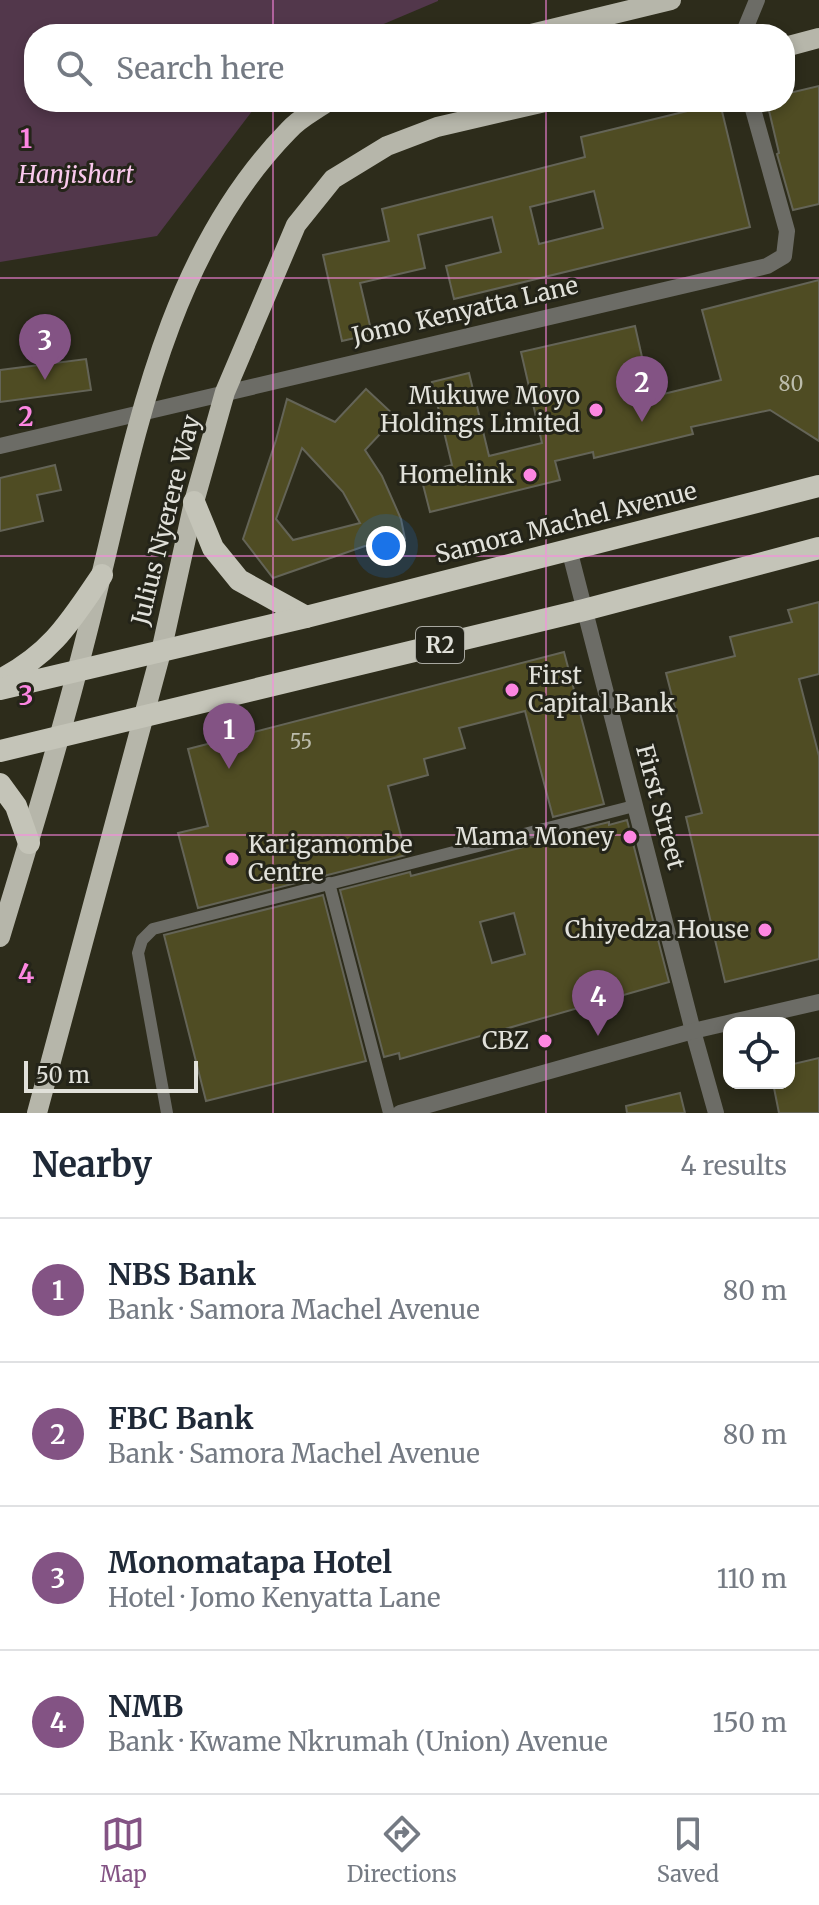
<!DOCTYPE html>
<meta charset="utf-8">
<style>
:root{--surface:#fff;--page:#f6f6f7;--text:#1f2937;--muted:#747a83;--line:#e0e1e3;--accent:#835384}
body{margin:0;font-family:Merriweather,serif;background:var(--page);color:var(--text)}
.controls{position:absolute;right:24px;bottom:24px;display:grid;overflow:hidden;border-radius:16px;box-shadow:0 4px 12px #0003}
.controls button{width:72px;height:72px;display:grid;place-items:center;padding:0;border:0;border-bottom:2px solid var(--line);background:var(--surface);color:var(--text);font:40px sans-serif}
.scale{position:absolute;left:24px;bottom:20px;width:174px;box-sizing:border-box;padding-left:8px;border:4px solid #e1e1da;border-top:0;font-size:22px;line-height:28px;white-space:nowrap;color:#e1e1da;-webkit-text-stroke:6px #242419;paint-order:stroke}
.you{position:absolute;left:386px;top:546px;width:28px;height:28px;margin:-20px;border:6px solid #fff;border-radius:50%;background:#1a73e8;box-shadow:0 0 0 12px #1a73e833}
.badge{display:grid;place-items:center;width:52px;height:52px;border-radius:50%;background:var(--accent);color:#fff;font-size:26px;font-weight:700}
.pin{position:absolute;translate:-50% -66px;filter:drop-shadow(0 2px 4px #0008)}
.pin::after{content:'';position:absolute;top:42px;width:28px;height:24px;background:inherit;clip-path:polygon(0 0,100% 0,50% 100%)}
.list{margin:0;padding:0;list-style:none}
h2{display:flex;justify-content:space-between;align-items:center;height:104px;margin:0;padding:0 32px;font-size:34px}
h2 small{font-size:26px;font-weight:400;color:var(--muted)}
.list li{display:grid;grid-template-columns:52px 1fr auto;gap:24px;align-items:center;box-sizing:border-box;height:144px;padding:0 32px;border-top:2px solid var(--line)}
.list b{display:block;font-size:30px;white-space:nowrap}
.list p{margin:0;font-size:26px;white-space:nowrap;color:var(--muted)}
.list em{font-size:26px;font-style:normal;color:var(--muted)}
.icon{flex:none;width:44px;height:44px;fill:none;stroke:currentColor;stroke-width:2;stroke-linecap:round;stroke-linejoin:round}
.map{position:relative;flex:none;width:819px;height:1113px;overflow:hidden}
.search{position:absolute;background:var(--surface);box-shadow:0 4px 12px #0003;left:24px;right:24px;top:24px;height:88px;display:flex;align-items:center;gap:20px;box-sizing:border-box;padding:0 28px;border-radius:32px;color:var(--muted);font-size:30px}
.sheet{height:680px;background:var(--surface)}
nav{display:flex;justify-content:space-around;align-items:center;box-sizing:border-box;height:112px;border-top:2px solid var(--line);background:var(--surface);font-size:22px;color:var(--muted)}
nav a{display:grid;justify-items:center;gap:4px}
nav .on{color:var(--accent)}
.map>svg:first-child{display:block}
.built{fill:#2d2c1b;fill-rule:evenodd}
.green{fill:#52374b}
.building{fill:#4f4c23;stroke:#646457;stroke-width:2;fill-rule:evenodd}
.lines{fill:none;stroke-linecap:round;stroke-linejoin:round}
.service{stroke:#6c6c66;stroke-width:12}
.pedestrian{stroke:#6c6c66;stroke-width:16}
.minor{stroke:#6c6c66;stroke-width:16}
.primary{stroke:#b6b6aa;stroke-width:20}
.trunk{stroke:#c4c4b8;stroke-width:22}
.grid{fill:none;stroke:#fd86e2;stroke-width:2;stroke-opacity:0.55}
.poi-dot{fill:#fd86e2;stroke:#242419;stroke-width:3}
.labels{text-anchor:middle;stroke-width:6;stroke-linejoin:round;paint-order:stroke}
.number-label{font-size:20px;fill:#bcbcac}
.shield{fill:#242419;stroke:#a8a8a0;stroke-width:2}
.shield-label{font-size:22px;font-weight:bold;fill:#e1e1da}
.park-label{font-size:24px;font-style:italic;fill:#fac9ed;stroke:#242419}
.street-label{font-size:24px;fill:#e1e1da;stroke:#242419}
.poi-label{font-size:24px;fill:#e1e1da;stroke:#242419;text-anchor:end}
.grid-label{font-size:26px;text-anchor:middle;font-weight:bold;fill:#fd86e2;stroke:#242419;stroke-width:6;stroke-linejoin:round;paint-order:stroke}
</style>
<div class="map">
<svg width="819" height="1113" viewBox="0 0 819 1113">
<rect width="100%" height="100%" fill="#242419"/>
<!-- built -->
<path class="built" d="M0,0h819v1113h-819zM34,34h751v68h-751zM729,1023h60v60h-60z"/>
<!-- green -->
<path class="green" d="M0,0h438v1l-78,33h-326v68h225l-102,134 -157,26z"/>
<!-- building -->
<g class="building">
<path d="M819,86v118l-26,6 -16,-56 2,-1 -12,-51h18v-8z"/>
<path d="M720,103l30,124 -296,72 -8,-33 55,-14 -9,-35 -74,18 7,33 -65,15 12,51 -30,7 -19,-86 66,-14 -7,-32 203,-52 -4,-20zM594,191l9,37 -64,16 -9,-37z"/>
<path d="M819,280v161l-49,-31 -79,17 2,7 -99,24 -1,-6 -38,9 5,19 -130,32 -10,-39 32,-8 -20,-83 37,-9 20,83 53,-13 -21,-91 114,-26 16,71 70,-17 -19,-70z"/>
<path d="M86,359l5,31 -91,12v-32z"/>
<path d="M366,389l30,28 -31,33 17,26 19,43 4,20 -40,7 -92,32 -30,-39 33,-99 11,-41 48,23zM302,448l41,44 17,31 -67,17 -17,-21z"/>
<path d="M55,465l6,25 -24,5 6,26 -43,10v-53z"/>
<path d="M819,602v72l-20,5 20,77v203l-94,23 -39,-165 16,-4 -36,-140 69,-17 -5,-19 62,-15 -4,-12z"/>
<path d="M564,652l40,152 -51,13 -28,-106 -66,17 6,20 -41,11 4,16 -40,11 18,69 -208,53 -20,-75 30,-7 -20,-77z"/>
<path d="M627,820l42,162 -269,77 -1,-6 -15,4 -44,-167 70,-18 1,4 147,-38 -1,-3 52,-13v3zM514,913l11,41 -33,9 -12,-41z"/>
<path d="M323,895l43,166 -160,40 -42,-166z"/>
<path d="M819,1058v55h-40l-6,-30h16v-18z"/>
<path d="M680,1093l5,20h-58l-1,-7z"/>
</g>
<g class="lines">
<!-- service -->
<g class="service">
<path d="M329,883l60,230"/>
<path d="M167,1113l-29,-160 4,-13 11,-11 481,-123"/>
</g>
<!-- pedestrian -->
<path class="pedestrian" d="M693,1031l23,82"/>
<!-- minor -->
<g class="minor">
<path d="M743,34l14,-34"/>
<path d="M0,446l767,-180 17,-10 3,-25 -36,-129"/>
<path d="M569,549l124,482"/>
<path d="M400,1113l293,-82 126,-29"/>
</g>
<!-- primary -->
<g class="primary">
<path d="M531,34l140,-34"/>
<path d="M785,47l34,-9"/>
<path d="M0,937c31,-102 62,-204 88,-308 44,-171 71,-366 200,-498 10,-12 26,-20 39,-29"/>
<path d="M37,1113l124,-461 33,-150 31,-110 71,-167 37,-46 54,-33 50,-19 108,-25"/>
</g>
<!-- trunk -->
<g class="trunk">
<path d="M194,502l19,46 26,32 67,37"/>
<path d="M0,680c52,-27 70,-58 102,-105"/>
<path d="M0,689l306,-72 513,-131"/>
<path d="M0,751l584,-141 235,-62"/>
<path d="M0,784l16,22 13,37"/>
</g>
</g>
<!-- grid -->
<path class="grid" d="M273,0v34M546,0v34M273,102v1011M546,102v1011M0,278h819M0,556h819M0,835h819"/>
<!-- markers -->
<g class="poi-dot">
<circle cx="596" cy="410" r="8"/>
<circle cx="530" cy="475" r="8"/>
<circle cx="512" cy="690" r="8"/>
<circle cx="630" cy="837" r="8"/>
<circle cx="232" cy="859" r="8"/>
<circle cx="765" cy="930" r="8"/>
<circle cx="545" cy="1041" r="8"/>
</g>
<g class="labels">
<!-- number labels -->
<g class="number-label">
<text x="791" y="391">80</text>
<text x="301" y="749">55</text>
</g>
<!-- shield labels -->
<rect class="shield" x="416" y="627" width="48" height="36" rx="6"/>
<g class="shield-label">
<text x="440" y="653">R2</text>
</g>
<!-- park labels -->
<g class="park-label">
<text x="76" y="183">Hanjishart</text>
</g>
<!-- street labels -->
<g class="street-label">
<text transform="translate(465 311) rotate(-13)" y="8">Jomo Kenyatta Lane</text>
<text transform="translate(166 520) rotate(-76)" y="8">Julius Nyerere Way</text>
<text transform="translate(566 523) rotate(-14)" y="8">Samora Machel Avenue</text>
<text transform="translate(660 807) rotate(75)" y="8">First Street</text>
</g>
<!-- poi labels -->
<g class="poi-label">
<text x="580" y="404">Mukuwe Moyo<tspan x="580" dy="28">Holdings Limited</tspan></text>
<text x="514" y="483">Homelink</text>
<text x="528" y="684" text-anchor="start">First<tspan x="528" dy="28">Capital Bank</tspan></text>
<text x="614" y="845">Mama Money</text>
<text x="248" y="853" text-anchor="start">Karigamombe<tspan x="248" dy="28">Centre</tspan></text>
<text x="749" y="938">Chiyedza House</text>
<text x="529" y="1049">CBZ</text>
</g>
</g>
<g class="grid-label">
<text x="26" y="148">1</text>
<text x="26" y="426">2</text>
<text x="26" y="705">3</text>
<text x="26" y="983">4</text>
</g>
</svg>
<div class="controls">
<button><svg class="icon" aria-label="locate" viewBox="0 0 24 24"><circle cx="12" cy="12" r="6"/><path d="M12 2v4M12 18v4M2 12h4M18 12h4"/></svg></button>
</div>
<div class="scale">50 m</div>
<div class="you"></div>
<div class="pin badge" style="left:229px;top:769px">1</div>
<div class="pin badge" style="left:642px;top:422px">2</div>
<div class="pin badge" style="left:45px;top:380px">3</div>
<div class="pin badge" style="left:598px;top:1036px">4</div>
<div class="search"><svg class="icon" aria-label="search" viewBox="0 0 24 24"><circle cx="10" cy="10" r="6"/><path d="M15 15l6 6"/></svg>Search here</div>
</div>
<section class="sheet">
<h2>Nearby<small>4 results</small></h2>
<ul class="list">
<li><span class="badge">1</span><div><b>NBS Bank</b><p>Bank · Samora Machel Avenue</p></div><em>80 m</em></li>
<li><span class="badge">2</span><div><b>FBC Bank</b><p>Bank · Samora Machel Avenue</p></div><em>80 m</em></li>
<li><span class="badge">3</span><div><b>Monomatapa Hotel</b><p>Hotel · Jomo Kenyatta Lane</p></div><em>110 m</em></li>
<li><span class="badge">4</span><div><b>NMB</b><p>Bank · Kwame Nkrumah (Union) Avenue</p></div><em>150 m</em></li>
</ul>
</section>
<nav>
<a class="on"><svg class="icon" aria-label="map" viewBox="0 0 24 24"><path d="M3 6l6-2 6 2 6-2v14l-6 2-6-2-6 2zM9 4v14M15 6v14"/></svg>Map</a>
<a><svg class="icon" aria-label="directions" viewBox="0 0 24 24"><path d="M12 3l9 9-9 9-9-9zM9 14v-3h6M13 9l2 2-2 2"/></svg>Directions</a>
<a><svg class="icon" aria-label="saved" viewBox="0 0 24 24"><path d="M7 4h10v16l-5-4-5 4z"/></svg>Saved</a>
</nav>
